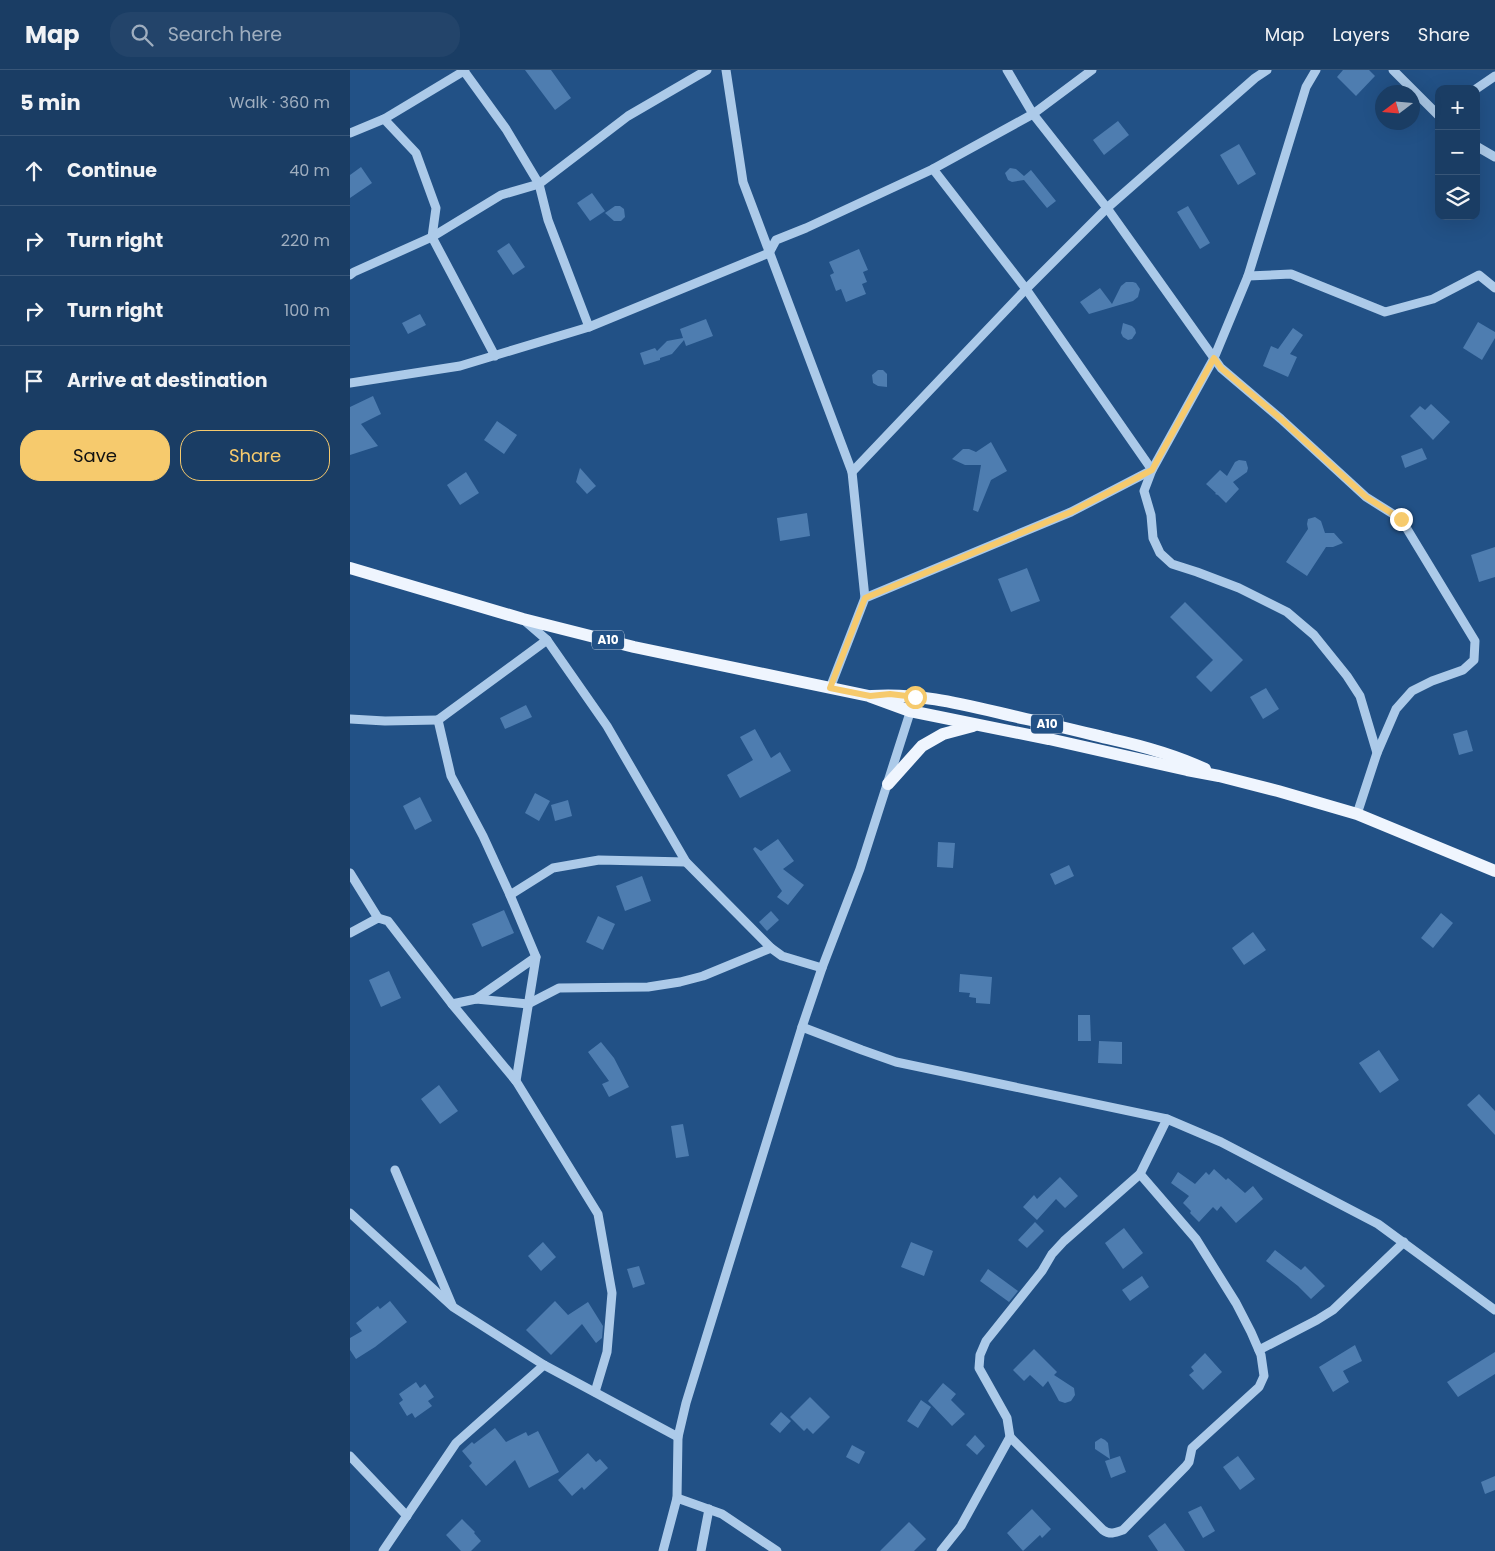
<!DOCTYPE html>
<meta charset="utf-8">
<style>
:root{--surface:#1a3d64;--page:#23446a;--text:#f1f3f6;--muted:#9faebf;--line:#385678;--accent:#f6ca6d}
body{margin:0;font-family:Poppins,sans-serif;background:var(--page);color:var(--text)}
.controls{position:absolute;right:15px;top:15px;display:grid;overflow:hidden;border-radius:10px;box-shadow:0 5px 20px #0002}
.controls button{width:45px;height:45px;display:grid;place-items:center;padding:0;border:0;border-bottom:1px solid var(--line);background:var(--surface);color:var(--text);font:25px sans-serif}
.compass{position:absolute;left:1025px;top:15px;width:45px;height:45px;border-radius:50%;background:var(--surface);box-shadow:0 5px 20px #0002;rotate:254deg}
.stop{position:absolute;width:15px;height:15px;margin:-11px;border:4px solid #f6ca6d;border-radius:50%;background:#fff}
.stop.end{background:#f6ca6d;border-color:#fff;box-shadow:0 1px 5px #0008}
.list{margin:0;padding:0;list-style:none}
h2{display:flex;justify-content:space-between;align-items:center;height:65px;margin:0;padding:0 20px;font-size:21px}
h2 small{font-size:16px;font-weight:400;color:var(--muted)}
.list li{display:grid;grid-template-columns:32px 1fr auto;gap:15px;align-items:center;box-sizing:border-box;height:70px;padding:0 20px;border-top:1px solid var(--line)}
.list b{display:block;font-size:19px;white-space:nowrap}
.list em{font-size:16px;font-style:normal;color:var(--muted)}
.actions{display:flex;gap:10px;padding:15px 20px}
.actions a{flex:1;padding:11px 0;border:1px solid var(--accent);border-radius:20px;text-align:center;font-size:18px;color:var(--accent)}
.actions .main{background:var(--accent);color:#111}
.icon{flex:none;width:28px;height:28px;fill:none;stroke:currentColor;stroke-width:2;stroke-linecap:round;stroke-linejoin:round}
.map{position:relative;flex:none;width:1145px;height:1481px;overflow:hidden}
header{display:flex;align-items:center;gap:30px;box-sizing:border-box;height:70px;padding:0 25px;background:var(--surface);border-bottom:1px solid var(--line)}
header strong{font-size:24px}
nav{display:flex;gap:28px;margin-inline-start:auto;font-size:18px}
.search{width:350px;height:45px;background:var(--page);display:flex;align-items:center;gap:12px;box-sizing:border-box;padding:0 18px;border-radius:20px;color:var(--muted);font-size:19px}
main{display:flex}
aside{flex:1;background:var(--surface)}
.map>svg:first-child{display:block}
.building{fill:#4e7db0}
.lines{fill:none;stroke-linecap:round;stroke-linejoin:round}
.minor{stroke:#accae9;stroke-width:9}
.major{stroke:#eff5fe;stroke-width:12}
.route{stroke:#f6ca6d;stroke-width:6}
.labels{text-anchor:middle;stroke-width:4;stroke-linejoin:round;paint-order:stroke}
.shield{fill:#225186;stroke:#bdcbdb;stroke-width:1}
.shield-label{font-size:12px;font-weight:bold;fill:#fff}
</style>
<header>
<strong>Map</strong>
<div class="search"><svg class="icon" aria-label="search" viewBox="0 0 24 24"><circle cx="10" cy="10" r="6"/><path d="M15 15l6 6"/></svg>Search here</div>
<nav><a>Map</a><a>Layers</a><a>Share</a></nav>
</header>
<main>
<aside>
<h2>5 min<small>Walk · 360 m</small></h2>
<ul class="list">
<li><svg class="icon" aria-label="ahead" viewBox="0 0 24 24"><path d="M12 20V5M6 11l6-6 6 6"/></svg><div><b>Continue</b></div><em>40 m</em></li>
<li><svg class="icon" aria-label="right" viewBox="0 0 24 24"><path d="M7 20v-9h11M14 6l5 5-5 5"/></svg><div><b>Turn right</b></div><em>220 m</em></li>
<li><svg class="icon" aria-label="right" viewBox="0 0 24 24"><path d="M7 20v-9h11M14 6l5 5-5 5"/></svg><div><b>Turn right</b></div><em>100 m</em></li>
<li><svg class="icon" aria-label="arrive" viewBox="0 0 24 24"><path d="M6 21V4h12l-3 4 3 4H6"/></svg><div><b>Arrive at destination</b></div></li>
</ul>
<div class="actions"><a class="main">Save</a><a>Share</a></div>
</aside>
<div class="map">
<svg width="1145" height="1481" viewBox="0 0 1145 1481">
<rect width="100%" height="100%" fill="#225186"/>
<!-- building -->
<g class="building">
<path d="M175,0h26l20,28 -16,12z"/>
<path d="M993,0h26l6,6 -19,20 -19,-19z"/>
<path d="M768,51l11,14 -25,20 -11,-15z"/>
<path d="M889,74l17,30 -18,11 -18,-30z"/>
<path d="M11,97l11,16 -22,15v-23z"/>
<path d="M660,98l6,1 8,7 7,-6 25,31 -9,7 -23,-28 -12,2 -4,-2 -3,-7z"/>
<path d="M242,123l13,18 -15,10 -13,-18z"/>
<path d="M265,136h5l4,3 1,8 -4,4h-7l-9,-8z"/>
<path d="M838,136l22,37 -10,6 -23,-37z"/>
<path d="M159,173l16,24 -12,8 -16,-24z"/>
<path d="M509,179l9,21 -5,2 4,10 -5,2 4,10 -20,8 -5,-13 -5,2 -6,-16 4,-2 -5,-11z"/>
<path d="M776,212h7l3,1 4,6 -2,8 -5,4 -44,13 -9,-12 20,-14 12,16 9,-18z"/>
<path d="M70,244l6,11 -18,9 -6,-11z"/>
<path d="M356,249l7,17 -27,10 -2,-6 -12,14 -12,4v2l-16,5 -4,-12 15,-5 2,3 10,-10 16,-3 -3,-9z"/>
<path d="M1128,252l17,10v6l-13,22 -19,-12z"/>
<path d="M773,253l9,3 3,3 1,4 -4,6 -4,1 -5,-3 -2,-4z"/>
<path d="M943,258l10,7 -13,19 7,3 -9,20 -25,-11 8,-20 7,3z"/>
<path d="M528,300h5l4,4v13l-9,-1 -5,-3 -1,-8z"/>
<path d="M23,326l8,18 -20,10 17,22 -28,9v-48z"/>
<path d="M1081,334l19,18 -17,18 -23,-24 10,-10 5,4z"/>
<path d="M147,351l20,14 -13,19 -20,-14z"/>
<path d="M641,372l16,29 -16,9 -13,32 -5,-2 8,-45h-16l-13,-6 11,-10h6l7,3z"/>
<path d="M1072,378l5,11 -22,9 -4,-12z"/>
<path d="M889,390l7,1 2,7 -1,4 -14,10 6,7 -13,14 -8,-8 -3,-1 1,-1 -10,-9 14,-14 7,6 8,-14z"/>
<path d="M230,398l16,18 -9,8 -11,-12z"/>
<path d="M116,402l13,21 -19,12 -13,-20z"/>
<path d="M457,443l3,23 -30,5 -3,-23z"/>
<path d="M965,447l6,4 4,12h9l9,10 -10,4h-7l-19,29 -21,-14 22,-33 -1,-5 1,-5z"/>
<path d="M1145,477v30l-16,5 -8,-27z"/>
<path d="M677,498l13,33 -29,11 -13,-33z"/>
<path d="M835,532l58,58 -32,32 -15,-15 17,-17 -43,-43z"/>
<path d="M916,618l13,21 -16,10 -13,-22z"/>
<path d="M176,635l6,12 -27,12 -5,-11z"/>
<path d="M405,659l16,29 9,-6 11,19 -51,27 -13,-23 26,-15 -13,-23z"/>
<path d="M1117,660l6,21 -14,4 -6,-21z"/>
<path d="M185,723l15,8 -11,20 -14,-8z"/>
<path d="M70,727l12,24 -17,9 -12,-24z"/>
<path d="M218,730l4,16 -17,5 -4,-16z"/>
<path d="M428,769l16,22 -11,8 21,16 -16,20 -11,-8 5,-6 -29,-42 2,-2 6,4z"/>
<path d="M588,772l17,1 -2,25 -16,-1z"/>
<path d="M719,795l5,11 -19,9 -5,-11z"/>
<path d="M292,806l9,25 -26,10 -9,-25z"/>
<path d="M154,840l10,23 -32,14 -10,-23z"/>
<path d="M421,841l8,9 -12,11 -8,-9z"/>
<path d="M1091,843l12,10 -20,25 -12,-10z"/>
<path d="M248,846l17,8 -12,26 -17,-8z"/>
<path d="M903,862l13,18 -22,15 -12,-17z"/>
<path d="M39,901l12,27 -20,9 -12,-27z"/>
<path d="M610,904l32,3 -2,27 -14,-1v-5l-7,-1 1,-4 -11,-1z"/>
<path d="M728,945h12l1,26h-13z"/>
<path d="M749,971l23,1v22l-24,-1z"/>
<path d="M251,972l13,16 15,29 -20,10 -7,-13 7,-3 -21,-29z"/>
<path d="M1029,980l20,30 -19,13 -21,-30z"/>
<path d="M89,1015l19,26 -18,13 -19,-25z"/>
<path d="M1129,1024l16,17v24l-28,-30z"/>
<path d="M333,1054l6,32 -13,2 -5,-32z"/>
<path d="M864,1099l12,11 2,-2 17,15 8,-7 10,13 -27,24 -15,-17 -4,5 -4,-4 -14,15 -9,-9 1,-2 -8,-8 6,-7 -18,-13 7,-11 17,12 11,-12 3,3z"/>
<path d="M710,1107l18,19 -13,12 -9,-9 -19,21 -14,-13 11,-12 3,4z"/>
<path d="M685,1152l9,9 -17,17 -9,-8z"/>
<path d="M774,1158l19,25 -20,16 -18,-26z"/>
<path d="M193,1172l13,15 -15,14 -13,-15z"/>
<path d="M561,1172l22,9 -9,25 -23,-9z"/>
<path d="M925,1180l26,20 4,-4 20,20 -14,13 -13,-13 -32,-25z"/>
<path d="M289,1196l6,18 -12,4 -6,-19z"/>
<path d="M638,1199l30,22 -9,11 -29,-21z"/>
<path d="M792,1206l7,11 -19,14 -8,-11z"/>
<path d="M40,1231l17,21 -32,25 -19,12 -6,-9v-12l12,-7 -6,-8 22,-17 2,3z"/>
<path d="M205,1231l13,14 20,-13 15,24 -1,12 -6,5 -14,-19 -31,31 -25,-25z"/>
<path d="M1005,1275l7,16 -19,10 6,11 -16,10 -14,-25z"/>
<path d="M684,1279l23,23 -3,3 20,13 1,7 -4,6 -6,2 -6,-2 -11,-20 -5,6 -13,-12 -6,6 -11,-11z"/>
<path d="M1145,1282v22l-37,23 -11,-15z"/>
<path d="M855,1283l17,19 -19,18 -14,-15 5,-4 -3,-4z"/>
<path d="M66,1312l4,6 5,-4 9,13 -6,4 4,5 -17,12 -3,-5 -5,3 -8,-13 4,-3 -4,-6z"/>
<path d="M593,1313l13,11 -5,6 14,14 -13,12 -24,-25z"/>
<path d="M460,1327l20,20 -17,17 -6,-6 -3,3 -14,-14z"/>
<path d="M571,1330l10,7 -13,21 -11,-7z"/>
<path d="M431,1342l10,9 -11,12 -10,-9z"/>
<path d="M145,1358l11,14 20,-10 2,4 10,-5 21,41 -30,16 -14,-28 -29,26 -17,-20 3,-3 -10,-12 10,-9 2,2z"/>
<path d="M625,1365l10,11 -8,9 -11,-10z"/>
<path d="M751,1368l4,2 3,3 2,16 -15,-10v-7z"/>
<path d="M502,1375l13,7 -6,12 -13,-7z"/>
<path d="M238,1383l8,9 4,-3 8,9 -24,22 -2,-3 -10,9 -14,-16z"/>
<path d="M770,1386l6,16 -15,6 -6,-17z"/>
<path d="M888,1386l17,23 -15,11 -17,-23z"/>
<path d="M1145,1406v14l-10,4 -4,-12z"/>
<path d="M851,1436l14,25 -12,7 -15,-26z"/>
<path d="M682,1439l19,20 -9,9 -2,-3 -17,16 -16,-18z"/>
<path d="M112,1449l13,13 -1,1 7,8 -10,10h-10l-15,-16z"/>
<path d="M559,1452l17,17 -12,12h-34z"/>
<path d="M815,1453l20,28h-27l-10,-15z"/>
</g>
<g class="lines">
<!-- minor -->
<g class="minor">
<path d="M115,0l-1,1 42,58 33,55 9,36 41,107"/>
<path d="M376,0l17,112 109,290 13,126"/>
<path d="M657,0l26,44 74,94 114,160 60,51 85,78 35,22 74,122 -1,19 -11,10 -31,11 -20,10 -16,18 -19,44 -20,61"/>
<path d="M1043,0l46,46"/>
<path d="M1126,19l19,-13"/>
<path d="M34,49l80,-48"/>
<path d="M0,63l34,-14 32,34 20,55 -4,29 63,119"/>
<path d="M1126,76l19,11"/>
<path d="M583,99l93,120 126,181 -8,21 7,24 2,23 7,15 12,11 25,8 42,16 48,24 27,23 33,41 13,20 17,57"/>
<path d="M0,205l4,-3 78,-35 69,-42 38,-11 89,-68 79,-46"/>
<path d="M898,206l43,-2 94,38 48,-13 46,-24 16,13"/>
<path d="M0,313l110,-17 129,-39 180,-74 7,-13 30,-12 127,-59 100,-55 59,-44"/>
<path d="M502,402l174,-183 81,-81 148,-130 12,-8"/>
<path d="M175,551l22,19 60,86 79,136 85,86 11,8 40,12"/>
<path d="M197,570l-109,80 13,56 32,60 27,59 43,-27 46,-8 87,2"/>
<path d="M480,618l35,-90 206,-86 81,-42 62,-112 34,-82 58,-189 10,-17"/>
<path d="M0,649l35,2 53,-1"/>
<path d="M0,803l28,45"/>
<path d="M160,825l26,62 -20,124 82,133 14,79 -5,59 -12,40"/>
<path d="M0,863l28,-15 10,3 64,83 24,-5 52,5 31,-16 89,-1 32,-5 23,-6 68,-28"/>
<path d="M126,929l60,-42"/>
<path d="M102,934l64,77"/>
<path d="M452,957l60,23 34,12 271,57 54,23 157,82 117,86"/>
<path d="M45,1100l57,135"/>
<path d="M0,1143l103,94 91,58 134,72"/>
<path d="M909,1280l58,-30 16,-10 71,-68"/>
<path d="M660,1367l93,93c7,5 12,3 20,0l63,-64 3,-4 3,-14 67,-61 5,-11 -3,-21 -10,-23 -15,-29 -40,-64 -56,-65"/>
<path d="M0,1386l57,60"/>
<path d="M327,1428l45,16 55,37"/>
<path d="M33,1481l73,-108 88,-78"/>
<path d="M313,1481l14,-53 1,-61 8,-34 116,-376 20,-59 38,-99 55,-172"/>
<path d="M351,1481l8,-42"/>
<path d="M591,1481l20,-25 49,-89 -3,-19 -28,-50 1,-13 6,-14 56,-70 10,-17 12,-13 76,-67 27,-55"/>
</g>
<!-- major -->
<g class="major">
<path d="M0,498l173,51 111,28 235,49 41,15 139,28 138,31 32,6 59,15 79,23 138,57"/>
<path d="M522,626c51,-4 104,12 154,23 28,6 56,13 85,20 32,7 64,16 94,30"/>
<path d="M538,714l34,-38 21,-12 30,-8"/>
</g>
</g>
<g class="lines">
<!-- route -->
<path class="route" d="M565,627l-25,-3 -20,2 -40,-8 35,-90 206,-86 81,-42 62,-112 7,10 60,51 85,78 35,22"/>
</g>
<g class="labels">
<!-- shield labels -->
<g class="shield">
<rect x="242" y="560.5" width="32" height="19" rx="4"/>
<rect x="681" y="644.5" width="32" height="19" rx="4"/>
</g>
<g class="shield-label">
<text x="258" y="574">A10</text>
<text x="697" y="658">A10</text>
</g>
</g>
</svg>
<div class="controls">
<button>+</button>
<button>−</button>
<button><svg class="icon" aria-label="layers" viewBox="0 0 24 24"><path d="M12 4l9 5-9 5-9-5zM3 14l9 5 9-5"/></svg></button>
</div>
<svg class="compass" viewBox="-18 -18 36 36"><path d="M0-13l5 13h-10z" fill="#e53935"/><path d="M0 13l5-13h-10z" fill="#9faebf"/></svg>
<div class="stop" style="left:565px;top:627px"></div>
<div class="stop end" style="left:1051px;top:449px"></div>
</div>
</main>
